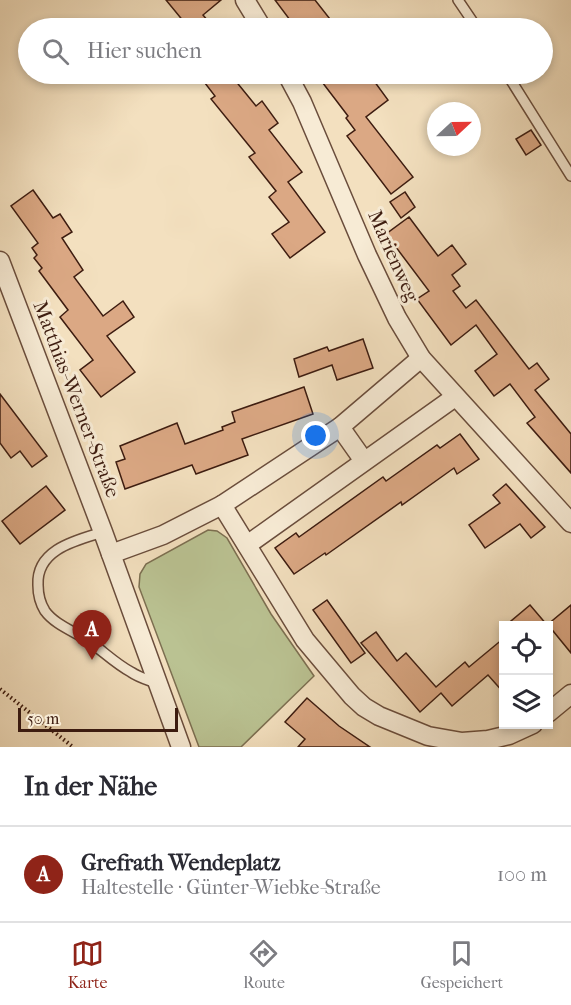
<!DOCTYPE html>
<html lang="de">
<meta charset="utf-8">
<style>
:root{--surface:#fff;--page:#f7f7f7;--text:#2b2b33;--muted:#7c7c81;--line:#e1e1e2;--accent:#8f2418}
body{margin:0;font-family:"IM FELL French Canon",serif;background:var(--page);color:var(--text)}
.controls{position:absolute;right:18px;bottom:18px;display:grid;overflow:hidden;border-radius:0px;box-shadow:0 3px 9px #0003}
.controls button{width:54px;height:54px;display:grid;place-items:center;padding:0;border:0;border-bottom:2px solid var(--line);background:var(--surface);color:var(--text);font:30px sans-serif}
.compass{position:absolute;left:427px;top:102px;width:54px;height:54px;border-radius:50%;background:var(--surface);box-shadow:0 3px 9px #0003;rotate:68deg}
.scale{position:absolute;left:18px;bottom:15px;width:160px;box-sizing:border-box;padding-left:6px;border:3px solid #3d1c10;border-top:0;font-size:16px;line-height:21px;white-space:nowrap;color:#3d1c10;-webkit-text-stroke:4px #f7ebd5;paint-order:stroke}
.you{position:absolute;left:316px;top:436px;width:21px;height:21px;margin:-15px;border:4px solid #fff;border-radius:50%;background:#1a73e8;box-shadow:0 0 0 9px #1a73e833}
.badge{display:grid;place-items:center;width:39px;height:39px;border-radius:50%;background:var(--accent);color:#fff;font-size:20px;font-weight:700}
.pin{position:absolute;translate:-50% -50px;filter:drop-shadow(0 2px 3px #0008)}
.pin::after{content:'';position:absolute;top:32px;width:21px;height:18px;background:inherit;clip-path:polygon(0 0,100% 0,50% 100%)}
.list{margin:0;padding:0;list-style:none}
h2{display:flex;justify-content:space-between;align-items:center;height:78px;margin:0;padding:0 24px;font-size:26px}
h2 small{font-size:20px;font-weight:400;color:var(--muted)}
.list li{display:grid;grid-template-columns:39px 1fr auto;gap:18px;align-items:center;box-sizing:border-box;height:96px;padding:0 24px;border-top:2px solid var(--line)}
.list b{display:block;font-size:22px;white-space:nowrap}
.list p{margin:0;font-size:20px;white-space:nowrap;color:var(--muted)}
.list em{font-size:20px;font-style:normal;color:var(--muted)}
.icon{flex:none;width:33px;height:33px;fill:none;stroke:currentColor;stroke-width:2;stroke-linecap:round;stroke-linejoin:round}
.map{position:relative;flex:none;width:571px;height:747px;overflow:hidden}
.search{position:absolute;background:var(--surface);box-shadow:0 3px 9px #0003;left:18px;right:18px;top:18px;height:66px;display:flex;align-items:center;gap:15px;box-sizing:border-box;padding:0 21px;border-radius:33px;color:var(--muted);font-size:22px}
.sheet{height:174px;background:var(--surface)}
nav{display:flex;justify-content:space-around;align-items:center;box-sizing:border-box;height:84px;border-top:2px solid var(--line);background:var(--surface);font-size:16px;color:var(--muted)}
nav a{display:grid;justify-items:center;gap:3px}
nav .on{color:var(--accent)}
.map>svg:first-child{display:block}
.green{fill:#bac292;stroke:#7c6f51;stroke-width:1.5}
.building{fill:#dba884;stroke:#3d1c10;stroke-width:1.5}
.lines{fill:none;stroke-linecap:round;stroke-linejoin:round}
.service-casing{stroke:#6a4d3c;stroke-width:12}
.minor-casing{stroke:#6a4d3c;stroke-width:21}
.path{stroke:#3d1c10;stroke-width:4;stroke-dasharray:1.5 3;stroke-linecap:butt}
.service{stroke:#f7ebd5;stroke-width:9}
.minor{stroke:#f7ebd5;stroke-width:18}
.labels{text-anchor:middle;stroke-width:6;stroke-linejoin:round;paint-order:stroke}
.street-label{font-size:20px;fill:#3d1c10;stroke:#f7ebd5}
</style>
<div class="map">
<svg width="571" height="747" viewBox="0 0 571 747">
<rect width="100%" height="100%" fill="#f3e0bf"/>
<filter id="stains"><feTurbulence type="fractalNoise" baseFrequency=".00333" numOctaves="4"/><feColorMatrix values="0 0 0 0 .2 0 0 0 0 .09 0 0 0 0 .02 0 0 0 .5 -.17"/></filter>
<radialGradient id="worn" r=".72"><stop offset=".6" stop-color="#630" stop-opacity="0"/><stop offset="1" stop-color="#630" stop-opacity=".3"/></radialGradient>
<!-- green -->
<path class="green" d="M208,530l9,1 10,7 44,76 43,62 -73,71h-42l-60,-160 1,-13 6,-10z"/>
<!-- building -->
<g class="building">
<path d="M166,0h55l-18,15 11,13h-25z"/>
<path d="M275,0h40l22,28h-41z"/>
<path d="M198,74h32l26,32 6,-5 16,22 -9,7 33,42 -14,10 37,50 -35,26 -18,-24 17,-12 -20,-25 7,-6 -27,-34 6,-4 -44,-54 4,-3z"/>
<path d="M316,74h53l19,26 -22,17 47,60 -22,17 -44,-58 8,-6 -9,-12 2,-2z"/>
<path d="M531,130l10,15 -15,10 -10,-16z"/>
<path d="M33,190l20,28 7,-4 12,18 -10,6 21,32 -9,7 29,39 20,-15 11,16 -27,19 28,36 -34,25 -21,-27 13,-10 -33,-43 8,-7 -29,-39 3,-3 -8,-10 3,-3 -5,-7 6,-5 -27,-37z"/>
<path d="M405,192l10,15 -14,11 -11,-16z"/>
<path d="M409,217l29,39 14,-11 14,19 -14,11 8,11 -7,5 13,17 10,-8 53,69 8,-6 12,16 -14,11 36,44v39l-44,-50 8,-6 -25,-33 -16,12 -19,-25 22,-17 -21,-29 -25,20 -34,-46 12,-8 -43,-57z"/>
<path d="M363,339l10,29 -36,12 -5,-15 -33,12 -5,-18 33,-12 2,4z"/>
<path d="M304,387l9,27 -71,25 6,16 -52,19 -4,-9 -67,24 -9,-27 9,-3 -5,-13 57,-23 8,21 38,-14 -1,-3 13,-5 -3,-10z"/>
<path d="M0,394l47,62 -15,11 -12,-16 -9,7 -11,-15z"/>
<path d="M460,434l19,25 -22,15 -3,-6 -52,37 -1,-3 -75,53 -1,-2 -31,21 -19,-26 21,-15 3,4 84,-60 3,4 51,-36 3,3z"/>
<path d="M506,484l39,43 -14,11 -11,-14 -35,24 -16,-23 31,-22 -7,-8z"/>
<path d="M46,486l19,24 -45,34 -18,-23z"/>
<path d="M327,600l38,53 -14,10 -38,-53z"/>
<path d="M530,605l17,20 24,-20v48l-22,-27h-44z"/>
<path d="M376,632l21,29 9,-8 30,34 29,-25 4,5 35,-29v55l-16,-18 -36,31 -11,-13 -21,19 -59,-69z"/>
<path d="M307,698l32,28 31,21h-72l7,-8 -20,-17z"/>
</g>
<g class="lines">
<defs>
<g id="service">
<path d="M458,0l19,28"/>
<path d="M507,74l64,102"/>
<path d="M103,532c-26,8 -67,17 -65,53 0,8 2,18 7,26 10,14 31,21 45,31 14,10 26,22 41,30 7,5 17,8 25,11"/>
</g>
<g id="minor">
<path d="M245,0l17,28"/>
<path d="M287,74l15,28 65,153 30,63 24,40 150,165"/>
<path d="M0,261l103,271 78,215"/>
<path d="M340,427l24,34"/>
<path d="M222,505l83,135 47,56 12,11 15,9 49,20 34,6 26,-2 21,-5 24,-11"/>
<path d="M247,545l208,-148"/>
<path d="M111,554l52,-19 59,-30 118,-78 81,-69"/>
<path d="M548,713l23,-19"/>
</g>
</defs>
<!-- service casing -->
<use href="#service" class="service-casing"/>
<!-- minor casing -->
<use href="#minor" class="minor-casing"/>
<!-- path -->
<path class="path" d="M0,689l73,58"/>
<!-- service -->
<use href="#service" class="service"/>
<!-- minor -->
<use href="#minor" class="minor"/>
</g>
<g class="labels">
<!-- street labels -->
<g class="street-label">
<text transform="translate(394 256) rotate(66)" y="7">Marienweg</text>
<text transform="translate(77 399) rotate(69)" y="7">Matthias-Werner-Straße</text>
</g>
</g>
<rect width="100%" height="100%" filter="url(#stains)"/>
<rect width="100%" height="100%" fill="url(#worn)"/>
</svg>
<div class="controls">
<button><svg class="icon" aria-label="locate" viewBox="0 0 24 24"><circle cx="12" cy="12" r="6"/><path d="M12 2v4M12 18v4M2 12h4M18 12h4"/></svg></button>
<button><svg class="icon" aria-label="layers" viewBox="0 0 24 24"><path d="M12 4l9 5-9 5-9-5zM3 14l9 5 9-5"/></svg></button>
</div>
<svg class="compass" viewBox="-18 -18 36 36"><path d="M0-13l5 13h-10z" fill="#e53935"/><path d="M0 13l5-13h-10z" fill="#7c7c81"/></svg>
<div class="scale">50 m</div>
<div class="you"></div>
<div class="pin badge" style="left:92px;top:660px">A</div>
<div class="search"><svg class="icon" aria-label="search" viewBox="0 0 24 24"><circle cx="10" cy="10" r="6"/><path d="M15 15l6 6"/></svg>Hier suchen</div>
</div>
<section class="sheet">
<h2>In der Nähe<small></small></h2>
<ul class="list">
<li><span class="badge">A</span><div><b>Grefrath Wendeplatz</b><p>Haltestelle · Günter-Wiebke-Straße</p></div><em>100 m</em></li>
</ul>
</section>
<nav>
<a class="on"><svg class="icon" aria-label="map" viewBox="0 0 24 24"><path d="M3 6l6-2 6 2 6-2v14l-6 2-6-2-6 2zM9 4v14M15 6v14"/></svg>Karte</a>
<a><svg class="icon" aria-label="directions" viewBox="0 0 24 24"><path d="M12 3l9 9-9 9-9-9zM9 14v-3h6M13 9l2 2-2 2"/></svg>Route</a>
<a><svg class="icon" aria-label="saved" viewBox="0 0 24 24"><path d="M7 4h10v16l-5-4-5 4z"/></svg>Gespeichert</a>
</nav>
